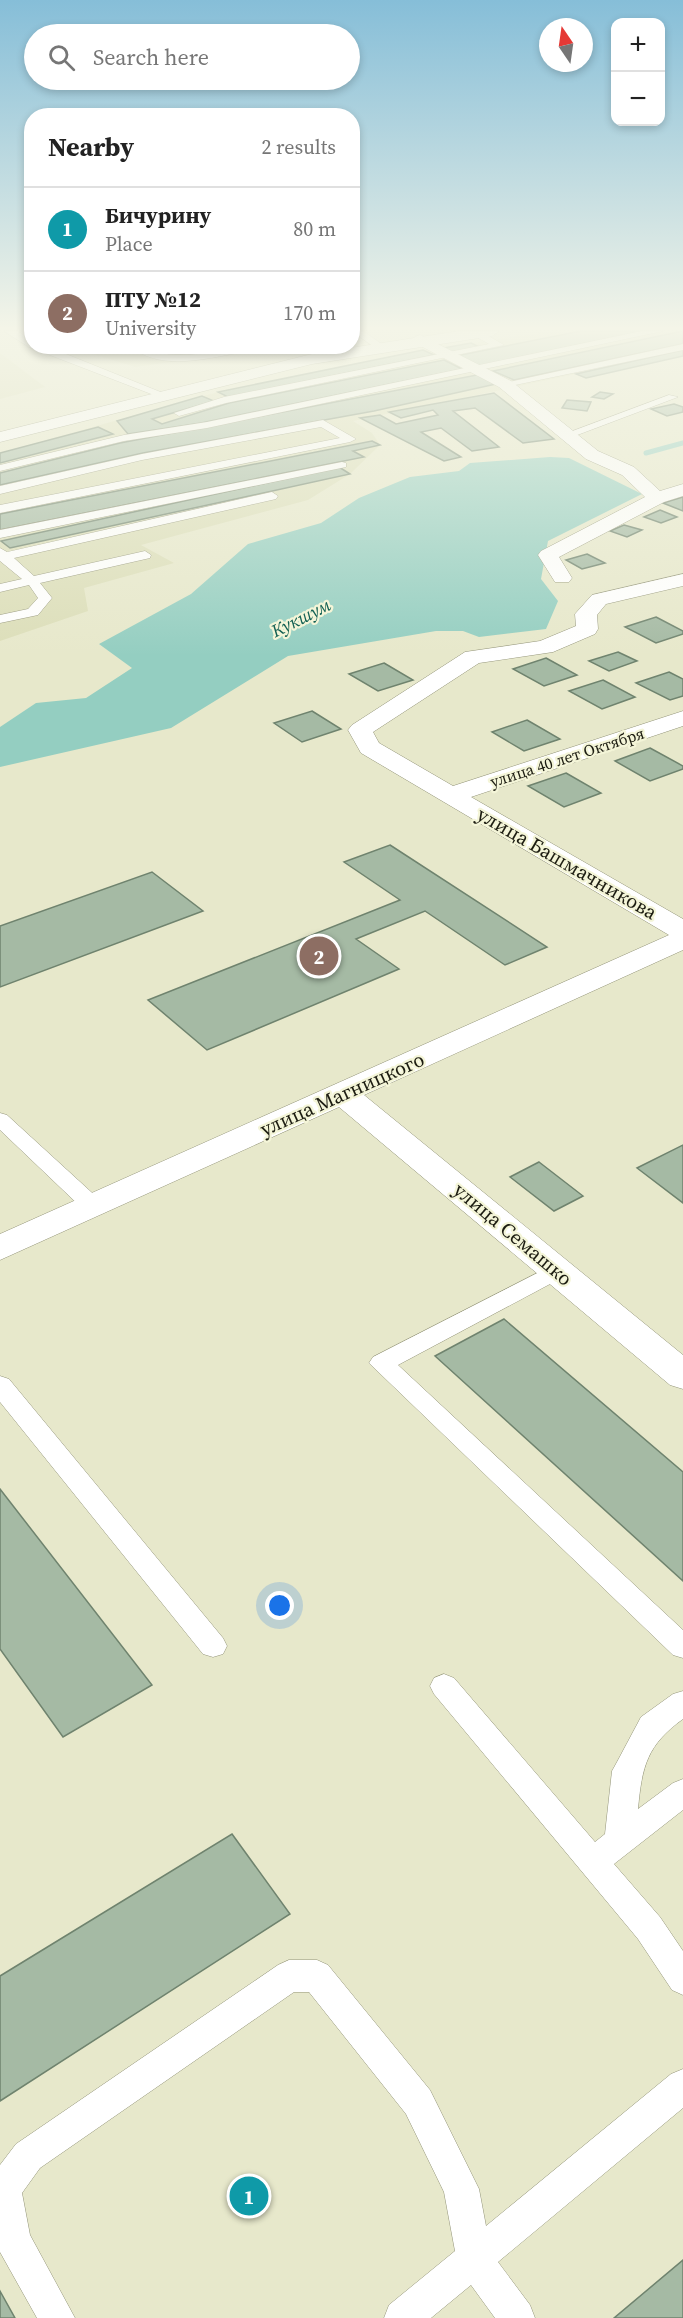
<!DOCTYPE html>
<meta charset="utf-8">
<style>
:root{--surface:#fff;--page:#f6f6f6;--text:#222;--muted:#767676;--line:#e0e0e0;--accent:#2563eb}
body{margin:0;font-family:"Source Serif 4",serif;background:var(--page);color:var(--text)}
.controls{position:absolute;right:18px;top:18px;display:grid;overflow:hidden;border-radius:12px;box-shadow:0 3px 9px #0003}
.controls button{width:54px;height:54px;display:grid;place-items:center;padding:0;border:0;border-bottom:2px solid var(--line);background:var(--surface);color:var(--text);font:30px sans-serif}
.compass{position:absolute;left:539px;top:18px;width:54px;height:54px;border-radius:50%;background:var(--surface);box-shadow:0 3px 9px #0003;rotate:347deg}
.you{position:absolute;left:280px;top:1606px;width:21px;height:21px;margin:-15px;border:4px solid #fff;border-radius:50%;background:#1a73e8;box-shadow:0 0 0 9px #1a73e833}
.badge{display:grid;place-items:center;width:39px;height:39px;border-radius:50%;background:var(--accent);color:#fff;font-size:20px;font-weight:700}
.pin{position:absolute;translate:-50% -50%;border:3px solid #fff;box-shadow:0 2px 6px #0006}
.list{margin:0;padding:0;list-style:none}
h2{display:flex;justify-content:space-between;align-items:center;height:78px;margin:0;padding:0 24px;font-size:26px}
h2 small{font-size:20px;font-weight:400;color:var(--muted)}
.list li{display:grid;grid-template-columns:39px 1fr auto;gap:18px;align-items:center;box-sizing:border-box;height:84px;padding:0 24px;border-top:2px solid var(--line)}
.list b{display:block;font-size:22px;white-space:nowrap}
.list p{margin:0;font-size:20px;white-space:nowrap;color:var(--muted)}
.list em{font-size:20px;font-style:normal;color:var(--muted)}
.icon{flex:none;width:33px;height:33px;fill:none;stroke:currentColor;stroke-width:2;stroke-linecap:round;stroke-linejoin:round}
.map{position:relative;flex:none;width:683px;height:2318px;overflow:hidden}
.search{position:absolute;background:var(--surface);box-shadow:0 3px 9px #0003;left:24px;top:24px;width:336px;height:66px;display:flex;align-items:center;gap:15px;box-sizing:border-box;padding:0 21px;border-radius:33px;color:var(--muted);font-size:22px}
.panel{position:absolute;background:var(--surface);box-shadow:0 3px 9px #0003;left:24px;top:108px;width:336px;height:246px;border-radius:24px}
.map>svg:first-child{display:block}
.built{fill:#dcdeb9}
.water{fill:#94cec1}
.lines{fill:none;stroke-linecap:round;stroke-linejoin:round}
.stream{stroke:#94cec1;stroke-width:5}
.building{fill:#a5baa4;stroke:#6f836e;stroke-width:1.5}
.lane-casing{stroke:#939479;stroke-width:1}
.street-casing{stroke:#939479;stroke-width:1}
.secondary-casing{stroke:#939479;stroke-width:1}
.lane{fill:#fff;fill-rule:evenodd}
.street{fill:#fff;fill-rule:evenodd}
.secondary{fill:#fff;fill-rule:evenodd}
.labels{text-anchor:middle;stroke-width:4.5;stroke-linejoin:round;paint-order:stroke}
.far-street-label{font-size:16px;fill:#1c1c11;stroke:#f4f5d8}
.far-water-label{font-size:18px;font-style:italic;fill:#126053;stroke:#f4f5d8}
.street-label{font-size:20px;fill:#1c1c11;stroke:#f4f5d8}
</style>
<div class="map">
<svg width="683" height="2318" viewBox="0 0 683 2318">
<rect width="100%" height="100%" fill="#e7e8cb"/>
<!-- built -->
<g class="built">
<path d="M554,331h129v25l-97,22 -10,-4 -223,47 19,12 8,12 -30,29 -42,26 -167,45 33,18 -90,25 4,23 -88,30v-188l218,-61 205,-42z"/>
<path d="M70,347h211l-146,20z"/>
<path d="M0,353l45,34 -45,12z"/>
</g>
<!-- water -->
<path class="water" d="M550,457l19,1 73,36 -94,47 -7,38 17,22 -12,28 -67,8 -16,-6h-27l-148,25 -117,72 -171,39v-40l36,-24 50,-5 46,-30 -33,-24 92,-50 57,-50 73,-21 38,-25 51,-21 49,-6 11,-8z"/>
<g class="lines">
<!-- stream -->
<path class="stream" d="M646,453l37,-10"/>
</g>
<!-- building -->
<g class="building">
<path d="M581,331h62l-165,35 -22,-10z"/>
<path d="M683,331v13l-169,36 -21,-9z"/>
<path d="M471,343l8,4 -29,5 -7,-4z"/>
<path d="M423,350l11,5 -206,42 -10,-5z"/>
<path d="M683,350v6l-97,22 -10,-4z"/>
<path d="M444,360l18,9 -261,54 -73,11 -11,-13 85,-25 12,5 -62,18 10,5 67,-21z"/>
<path d="M477,375l19,9 -122,27 -231,42 -143,32v-12l120,-30z"/>
<path d="M600,392l13,2 -9,5 -12,-2z"/>
<path d="M494,393l60,46 -31,4 -48,-35 -22,3 46,36 -27,4 -31,-23 -20,4 40,25 -17,4 -84,-43 20,-3 16,9 42,-9 -5,-5 -32,8 -12,-6z"/>
<path d="M567,400l24,2 -4,9 -25,-3z"/>
<path d="M674,404l9,3v5l-16,4 -16,-7z"/>
<path d="M98,427l15,7 -113,29v-10z"/>
<path d="M372,441l8,4 -27,6 11,6 -364,73v-16z"/>
<path d="M339,467l11,7 -340,74 -9,-7z"/>
<path d="M683,497v14l-20,-8z"/>
<path d="M660,510l17,7 -16,6 -17,-6z"/>
<path d="M624,525l18,5 -15,7 -17,-6z"/>
<path d="M587,554l18,9 -23,6 -16,-9z"/>
<path d="M656,617l27,14v3l-27,9 -31,-16z"/>
<path d="M618,652l19,9 -28,10 -20,-10z"/>
<path d="M546,658l31,17 -33,11 -31,-17z"/>
<path d="M384,663l29,17 -35,11 -29,-17z"/>
<path d="M669,672l14,7v17l-13,4 -34,-17z"/>
<path d="M603,680l32,17 -33,12 -33,-18z"/>
<path d="M312,711l29,18 -39,13 -28,-19z"/>
<path d="M527,720l33,19 -36,12 -32,-19z"/>
<path d="M650,748l33,18v3l-33,12 -35,-20z"/>
<path d="M566,773l35,20 -37,14 -36,-21z"/>
<path d="M390,845l157,102 -42,18 -80,-54 -69,28 43,30 -192,81 -59,-50 252,-100 -56,-38z"/>
<path d="M152,872l51,39 -203,76v-61z"/>
<path d="M683,1145v58l-46,-35z"/>
<path d="M539,1162l44,34 -29,15 -44,-34z"/>
<path d="M504,1319l179,153v109l-248,-225z"/>
<path d="M0,1489l152,196 -89,52 -63,-88z"/>
<path d="M232,1834l58,80 -290,187v-125z"/>
<path d="M683,2260v58h-69z"/>
<path d="M0,2291l15,27h-15z"/>
</g>
<g class="lines">
<defs>
<g id="lane">
<path d="M4,331h13l15,9v6h14l122,49 -9,2 -130,-50z"/>
<path d="M352,331h11l23,16 -9,2z"/>
<path d="M472,331h8l24,14 -278,58 -47,13 -5,-3 50,-16 265,-53 -16,-9z"/>
<path d="M642,331h21l-456,97 -83,13 -124,30v-6l124,-30 83,-13z"/>
<path d="M683,344v6l-178,37 -5,-3z"/>
<path d="M130,346c16,0 29,9 46,9 28,1 55,-9 84,-9 -8,5 -19,6 -28,8 -32,6 -74,16 -102,-8z"/>
<path d="M669,395l9,2 -106,40 -10,-2z"/>
<path d="M323,420l33,19 -6,3 -350,71v-8l340,-67 -19,-11 -179,33 -142,34v-8l142,-32z"/>
<path d="M342,462l4,1v4l-346,71v-8z"/>
<path d="M272,492l6,4 -2,3 -262,59 20,18 111,-25 6,4 -1,3 -110,25 12,15 -14,17 -38,8v-8l28,-6 10,-11 -9,-13 -29,7v-8l22,-5 -22,-18v-13l7,4z"/>
<path d="M0,1113l7,2 94,86 3,5 -3,5h-16l-85,-81z"/>
<path d="M557,1263l8,3 3,5 -3,5 -167,89 285,265v28l-10,-3 -304,-292 4,-6z"/>
<path d="M0,1376l9,3 214,259 4,8 -4,8 -10,3 -10,-3 -203,-252z"/>
<path d="M444,1674l10,4 141,164 10,-8 7,-63 5,-9 24,-45 32,-23 10,-3v28c-36,26 -41,47 -45,90l35,-26 10,-4v31l-69,54 46,53 23,34v44l-11,-5 -34,-51 -204,-245 -4,-8 4,-8z"/>
<path d="M289,1960h28l11,5 102,125 49,99 7,37 185,-152 12,-5v39l-185,154 32,43 5,13h-40l-24,-33 -40,33h-47l5,-13 66,-54 -11,-59 -38,-78 -97,-122h-15l-254,176 -18,25 8,42 45,83h-38l-37,-66v-87l16,-21 262,-179z"/>
</g>
<g id="street">
<path d="M420,335l91,46 87,70 36,16 26,24 23,-7v12l-19,6 -105,55 13,21 -3,4h-14l-17,-27 3,-4 104,-54 -23,-22 -36,-16 -87,-72 -84,-44 -3,-3 3,-3z"/>
<path d="M683,574v12l-77,18 -9,11 1,14 -3,5 -42,18 -74,11 -106,69 6,11 74,43 230,-75v15l-212,71 212,122v31l-319,145 319,260v34l-13,-4 -331,-278 -339,153v-26l669,-299 -308,-182 -13,-23 4,-5 113,-73 75,-11 36,-15 -1,-12 17,-19z"/>
</g>
<path id="secondary" d="M459,331h40l-7,5 -180,28 -312,78v-10l312,-78z"/>
</defs>
<!-- lane casing -->
<use href="#lane" class="lane-casing"/>
<!-- street casing -->
<use href="#street" class="street-casing"/>
<!-- secondary casing -->
<use href="#secondary" class="secondary-casing"/>
<!-- lane -->
<use href="#lane" class="lane"/>
<!-- street -->
<use href="#street" class="street"/>
<!-- secondary -->
<use href="#secondary" class="secondary"/>
</g>
<!-- sky -->
<linearGradient id="sky" x2="0" y2="1"><stop stop-color="#86bed8"/><stop offset="0.5" stop-color="#f4f5e8"/><stop offset="1" stop-color="#f4f5e8" stop-opacity="0"/></linearGradient>
<rect width="683" height="656" fill="url(#sky)"/>
<g class="labels">
<!-- far-street labels -->
<g class="far-street-label">
<text transform="translate(567 757) rotate(-18)" y="6">улица 40 лет Октября</text>
</g>
<!-- far-water labels -->
<g class="far-water-label">
<text transform="translate(301 618) rotate(-27)" y="6">Кукшум</text>
</g>
<!-- street labels -->
<g class="street-label">
<text transform="translate(567 863) rotate(30)" y="7">улица Башмачникова</text>
<text transform="translate(342 1094) rotate(-24)" y="7">улица Магницкого</text>
<text transform="translate(513 1234) rotate(40)" y="7">улица Семашко</text>
</g>
</g>
</svg>
<div class="controls">
<button>+</button>
<button>−</button>
</div>
<svg class="compass" viewBox="-18 -18 36 36"><path d="M0-13l5 13h-10z" fill="#e53935"/><path d="M0 13l5-13h-10z" fill="#767676"/></svg>
<div class="you"></div>
<div class="pin badge" style="left:249px;top:2196px;background:#0f9aa8">1</div>
<div class="pin badge" style="left:319px;top:956px;background:#8d6e63">2</div>
<div class="search"><svg class="icon" aria-label="search" viewBox="0 0 24 24"><circle cx="10" cy="10" r="6"/><path d="M15 15l6 6"/></svg>Search here</div>
<section class="panel">
<h2>Nearby<small>2 results</small></h2>
<ul class="list">
<li><span class="badge" style="background:#0f9aa8">1</span><div><b>Бичурину</b><p>Place</p></div><em>80 m</em></li>
<li><span class="badge" style="background:#8d6e63">2</span><div><b>ПТУ №12</b><p>University</p></div><em>170 m</em></li>
</ul>
</section>
</div>
